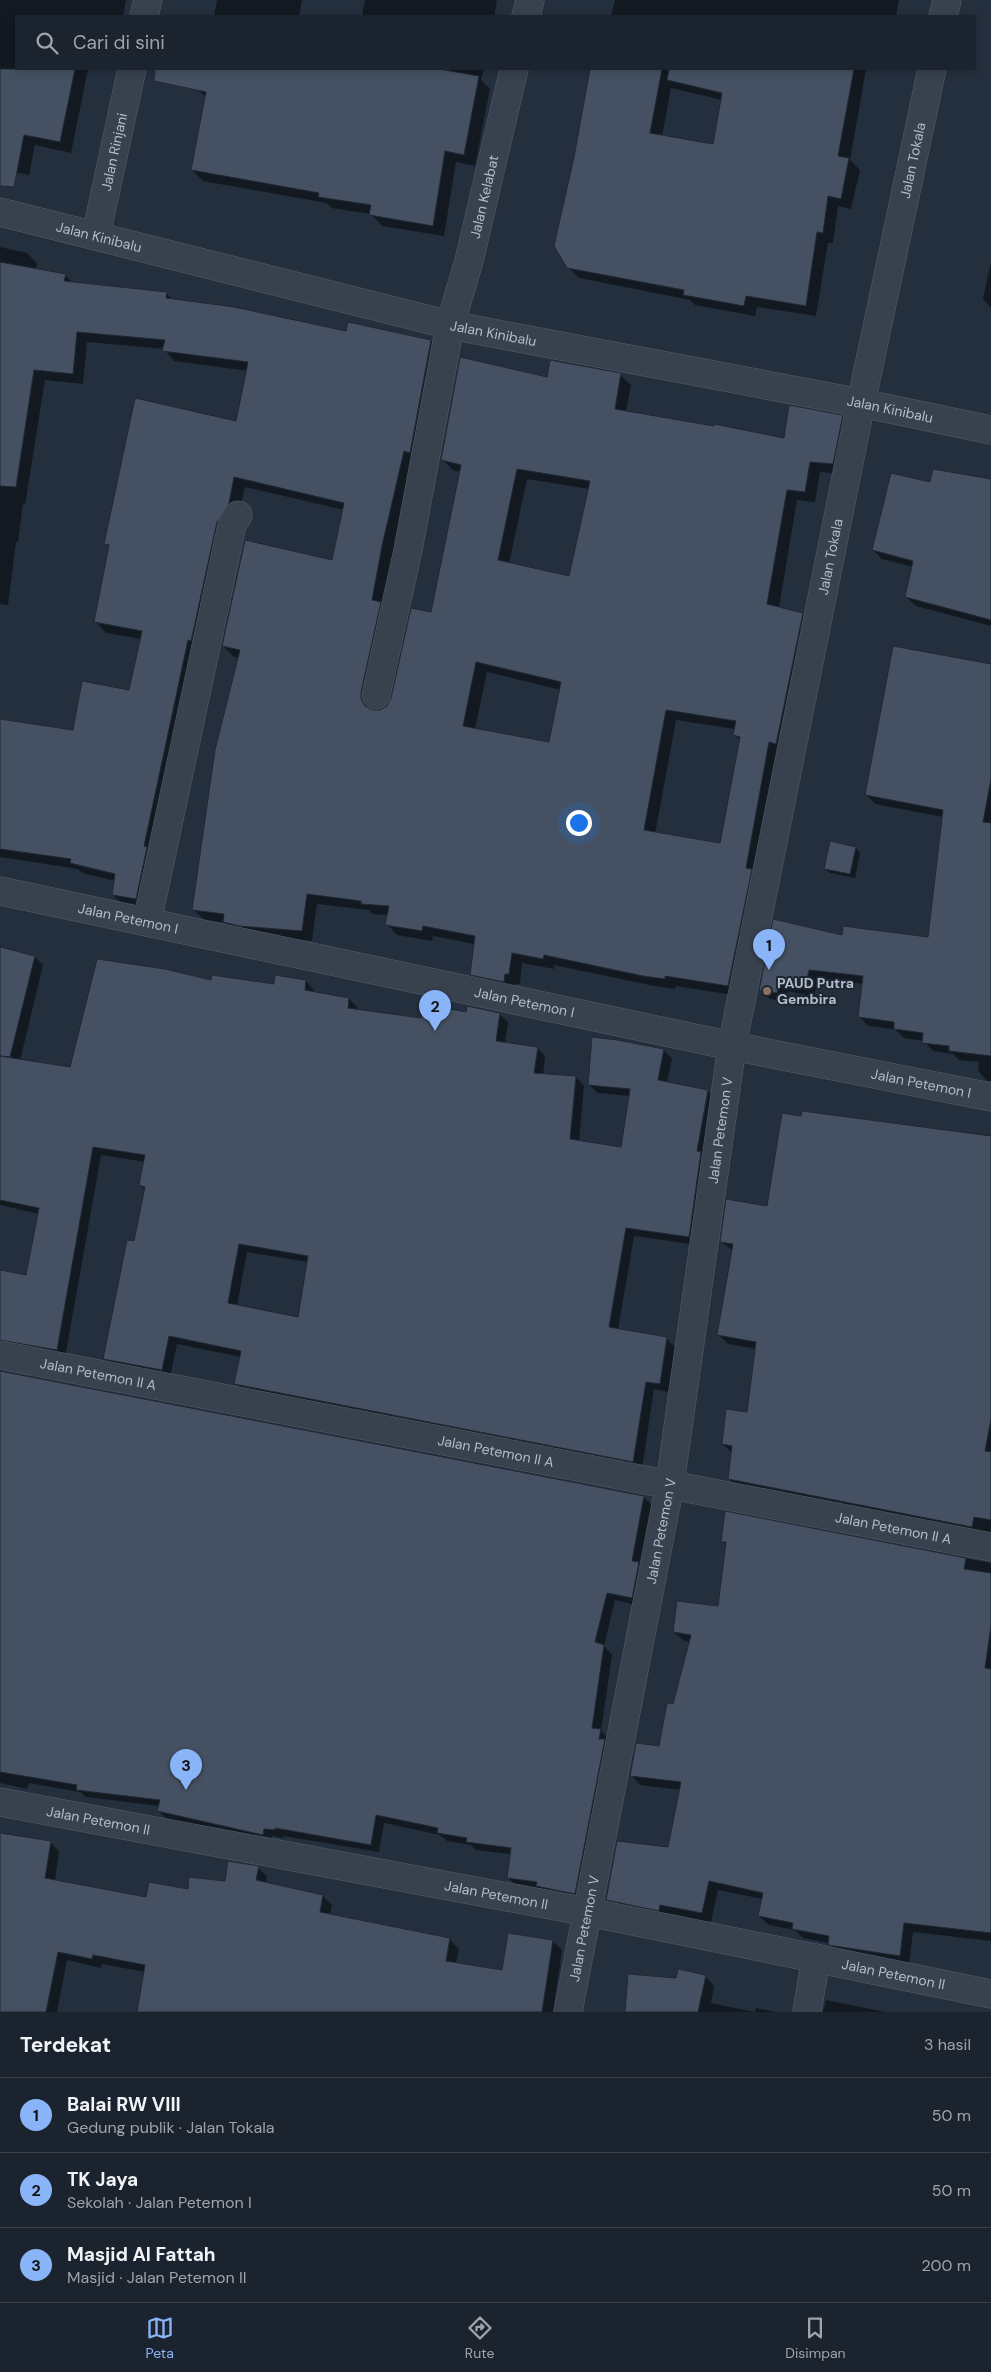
<!DOCTYPE html>
<html lang="id">
<meta charset="utf-8">
<style>
:root{--surface:#1b232e;--page:#282f3a;--text:#f1f3f6;--muted:#a0a4aa;--line:#39404a;--accent:#8ab4f8}
body{margin:0;font-family:"DM Sans",sans-serif;background:var(--page);color:var(--text)}
.you{position:absolute;left:578px;top:822px;width:18px;height:18px;margin:-12px;border:4px solid #fff;border-radius:50%;background:#1a73e8;box-shadow:0 0 0 8px #1a73e833}
.badge{display:grid;place-items:center;width:32px;height:32px;border-radius:50%;background:var(--accent);color:#111;font-size:16px;font-weight:700}
.pin{position:absolute;translate:-50% -41px;filter:drop-shadow(0 1px 2px #0008)}
.pin::after{content:'';position:absolute;top:26px;width:18px;height:15px;background:inherit;clip-path:polygon(0 0,100% 0,50% 100%)}
.list{margin:0;padding:0;list-style:none}
h2{display:flex;justify-content:space-between;align-items:center;height:65px;margin:0;padding:0 20px;font-size:21px}
h2 small{font-size:16px;font-weight:400;color:var(--muted)}
.list li{display:grid;grid-template-columns:32px 1fr auto;gap:15px;align-items:center;box-sizing:border-box;height:75px;padding:0 20px;border-top:1px solid var(--line)}
.list b{display:block;font-size:19px;white-space:nowrap}
.list p{margin:0;font-size:16px;white-space:nowrap;color:var(--muted)}
.list em{font-size:16px;font-style:normal;color:var(--muted)}
.icon{flex:none;width:28px;height:28px;fill:none;stroke:currentColor;stroke-width:2;stroke-linecap:round;stroke-linejoin:round}
.map{position:relative;flex:none;width:991px;height:2012px;overflow:hidden}
.search{position:absolute;background:var(--surface);box-shadow:0 2px 8px #0003;left:15px;right:15px;top:15px;height:55px;display:flex;align-items:center;gap:12px;box-sizing:border-box;padding:0 18px;border-radius:0px;color:var(--muted);font-size:19px}
.sheet{height:290px;background:var(--surface)}
nav{display:flex;justify-content:space-around;align-items:center;box-sizing:border-box;height:70px;border-top:1px solid var(--line);background:var(--surface);font-size:14px;color:var(--muted)}
nav a{display:grid;justify-items:center;gap:2px}
nav .on{color:var(--accent)}
.map>svg:first-child{display:block}
.shadow{fill:#0007;fill-rule:evenodd}
.building{fill:#455162;stroke:#1f2835;fill-rule:evenodd}
.lines{fill:none;stroke-linecap:round;stroke-linejoin:round}
.minor-casing{stroke:#565f6c;stroke-width:29}
.minor{stroke:#38414e;stroke-width:28}
.education-dot{fill:#8d6e63;stroke:#1d2633;stroke-width:2}
.labels{text-anchor:middle;stroke-width:4;stroke-linejoin:round;paint-order:stroke}
.street-label{font-size:14px;fill:#b4bcc9;stroke:#1d2633}
.poi-label{font-size:14px;font-weight:bold;fill:#b4bcc9;stroke:#1d2633;text-anchor:start}
</style>
<div class="map">
<svg width="991" height="2012" viewBox="0 0 991 2012">
<rect width="100%" height="100%" fill="#242f3e"/>
<!-- shadow -->
<g class="shadow">
<path d="M0,0h126l-3,16h-107v53h72l-17,84 -36,-8 -6,30 -29,-6z"/>
<path d="M217,0h85l-3,16h-85z"/>
<path d="M365,0h131l1,2 -3,14h-132z"/>
<path d="M615,0h284l-3,16h-289h4z"/>
<path d="M202,69h282l-3,11 9,9 -15,77 -19,-4 -12,74 -62,-10 -11,-12 -40,-6 -4,-5 -124,-22 -11,-11 14,-73 -8,-7z"/>
<path d="M597,69h269l-16,91 10,10 -9,39 -13,-3 -5,37h-5l-12,73 -59,-9 -2,9 -60,-11 -5,-5 -111,-22 -11,-11zM671,88l51,12 -8,46 -52,-10z"/>
<path d="M0,247l27,6 10,10 -1,7 29,5 8,8 93,10 7,7 173,33 85,8 10,11 -49,205 -9,49 -12,105h10l7,-4 44,-93 29,-142 -8,-2 -11,-11 106,-81 72,-3 11,10 -5,27 159,28 57,-23 11,10 -10,47 -23,-2 -5,30 -18,-2 -18,108 23,6 11,10 -74,372 -63,-10 -1,3 -21,-3 -100,-21v4l-32,-6 -2,21h-5l-1,8 -32,-7 -10,-11 3,-30 -42,-8 -1,5 -35,-6 -10,-11 1,-9 -15,-1 -4,-4 -52,-6 -5,37 -77,-9 -9,-9 -22,-3 -11,-11 47,-251 -6,-1 -11,-11 110,-85 11,-51 -99,-23 -99,422 -22,-3 -11,-11 2,-14 -33,-8 -4,-4 -78,-12v-137l74,11 56,-40 11,-52 -35,-6 -10,-11 14,-74 -5,-5 132,-120 11,-52 -74,-10 -10,-12 -77,-7 -4,42 -38,-4 -20,125 -2,-1 -5,38h-2l-8,63 -8,-1zM527,479l62,10 -19,88 -61,-13zM487,672l74,18 -11,54 -75,-15zM676,720l59,9 -1,6 7,6 -20,103 -66,-10z"/>
<path d="M991,262v46l-8,-9z"/>
<path d="M991,480v146l-75,-20 -10,-9 7,-30 -31,-8 -9,-9 58,-66z"/>
<path d="M991,665v416h-4l-9,-10 1,-9 -20,-2 -6,-6 -20,-3 -9,-10 -20,-3 -9,-9 -27,-3 -9,-10 5,-32 -46,-6 -4,19 -26,-6 -2,11 -16,-3 -10,-9 83,-54 86,3 14,-122 -68,-13 -9,-10z"/>
<path d="M856,848l4,5 -5,25 -25,-5 -5,-4z"/>
<path d="M0,949l35,8 8,8 -23,96 51,7 141,-86 63,4 31,-5 8,9v3l35,6 8,8v4l65,8 45,-5h32l9,8 -3,21 32,5 8,8 -2,19 33,2 8,9 -5,55 43,8 8,-53 -32,-3 -9,-8 74,-35 9,8 -5,25 41,8 8,9 -19,145 -63,-9 -16,94 48,8 9,9 -7,45 -14,-3 -12,80 -398,-77 -8,-8 5,-27 -64,-13 -7,34 -57,-11 -9,-8 31,-116 11,-52 -6,-6 5,-23 -44,-7 -36,203 -65,-7v-80l27,5 12,-62 -39,-9zM247,1252l61,10 -9,56 -62,-12z"/>
<path d="M982,1134l9,1v403l-253,-50 -9,-9 3,-26 -9,-9 26,-31 7,-64 -28,-5 -9,-9 14,-84 -12,-10 47,-33 214,-72z"/>
<path d="M0,1372l643,125 9,8 -11,61 -1,40 -25,-6 -11,46 8,9 -11,76 8,8 -26,162 -37,-7 -6,-5 -23,-3 -9,-8 3,-24 -35,-4 -5,-5 -24,-4 -7,-6 -56,-12 -5,29 -96,-16v2l-11,-2 -1,7 -104,-24 -9,-8 1,-5 -73,-9 -6,-5 -51,-9 -2,6 -27,-6z"/>
<path d="M727,1513l264,50v378l-78,-9 -4,32 -71,-10 -9,-11 -26,-5 -8,-8 -26,-5 -10,-9 4,-17 -45,-9 -7,32 -42,-8 -1,5 -52,-10 -9,-10 62,-51 12,-58 -41,-5 -9,-10 29,-28 13,-42 17,-63 -6,-1 -10,-9 45,-24 8,-62 -4,-5z"/>
<path d="M0,1835l50,7 9,9 -4,30 92,18 79,-16 32,-16 9,10 -1,7 57,12 9,9 -2,10 120,25 9,9 -3,15 47,8 50,-31 9,9 -9,62h-415l7,-40 -43,-8 -1,4 -34,-8 -10,52h-57z"/>
<path d="M705,1976l9,10 -3,17 44,9 1,-4 21,4h-151l51,-32z"/>
<path d="M826,2000l59,12h-62z"/>
</g>
<!-- building -->
<g class="building">
<path d="M0,69h75l-15,73 -36,-7 -10,52 -14,-1z"/>
<path d="M155,69h284l40,7 -15,79 -19,-4 -12,75 -64,-11 2,-10 -53,-8 1,-4 -128,-23 15,-78 -52,-11z"/>
<path d="M590,69h72l-12,64 63,11 9,-51 -55,-13 2,-11h185l-16,87 11,2 -8,41 -13,-3 -5,37 -6,-1 -11,74 -60,-10 -2,10 -61,-11 1,-5 -117,-22 -13,-22 20,-89z"/>
<path d="M0,262l66,12 -2,7 103,11 -1,6 68,9 112,24 2,-9 83,18 -21,113 -6,-2 -22,95 -10,54 9,2 -20,90v7l4,7 8,4h7l7,-4 4,-8 20,-90 20,4 30,-147 -20,-5 19,-103 87,20 3,-17 71,13 -6,36 99,17v-2l70,14 5,-33 54,10 -10,49 -23,-2 -5,30 -18,-2 -20,114 36,9 -27,131 -7,-2 -23,126 6,1 -24,117 -63,-10v3l-22,-3 -99,-21 -1,4 -31,-6 -3,21h-4l-1,8 -34,-7 5,-39 -52,-10 -1,5 -37,-6 4,-19 -28,-2v-3l-54,-7 -5,37 -63,-5 -16,-4 1,-8 -32,-4 23,-160 25,-100 -18,-4 23,-106 87,20 12,-57 -110,-26 -5,26 -12,19 -26,119 -3,-1 -44,206 3,1 -11,52 -24,-4 3,-21 -45,-11 1,-4 -71,-10v-130l73,11 9,-49 47,9 13,-59 -48,-9 15,-77 -5,-1 31,-146 101,23 12,-59 -86,-11 3,-11 -88,-8 -4,42 -39,-4 -18,117 -16,-1zM517,469l73,12 -21,95 -71,-16zM476,662l85,20 -12,60 -86,-16zM666,710l70,11 -3,14 7,2 -20,106 -76,-13z"/>
<path d="M933,469l58,10v141l-86,-23 8,-36 -41,-11 19,-77 39,9z"/>
<path d="M893,646l98,18v115l-8,43 8,1v233l-42,-5v-5l-27,-3 1,-10 -29,-4v-7l-36,-5 5,-41 -54,-6 -4,19 -26,-6 -2,10 -18,-2 14,-72 69,16 1,-9 85,11 15,-127 -78,-15z"/>
<path d="M830,841l26,6 -6,27 -26,-5z"/>
<path d="M0,947l35,9 -25,101 -10,-1z"/>
<path d="M97,959l68,10 46,11 1,-5 62,9 1,-9 31,5 -1,10 44,8 -1,10 73,10 2,-14 43,8 1,-6 33,7 -4,28 42,6 -4,26 42,3 -6,63 51,8 9,-58 -42,-4 4,-48 25,3 47,9 -6,31 50,10 -11,61 4,1 -12,85 -63,-9 -17,99 58,10 -7,47 -14,-2 -13,80 -399,-78 7,-33 -72,-15 -7,34 -59,-11 24,-119 7,1 11,-54 -6,-2 6,-30 -52,-8 -36,203 -57,-10v-70l26,5 13,-67 -39,-8v-144l70,11zM239,1244l69,12 -10,61 -70,-14z"/>
<path d="M802,1111l189,25v283l-6,32 6,1v68l-17,-3 -2,10 -244,-48 4,-33 -10,-2 4,-35 21,3 9,-70 -39,-7 16,-91 -13,-2 6,-43 41,7 15,-93 19,3z"/>
<path d="M0,1371l644,125 -12,65 7,1 -7,36 -25,-5 -12,49 9,3 -12,83 9,1 -2,10h6l-30,155 -39,-8 1,-4 -30,-4 4,-30 -45,-6 1,-4 -30,-5 1,-5 -62,-13 -5,30 -96,-17v2l-11,-1 -1,6 -106,-24 3,-11 -84,-10 1,-5 -77,-13z"/>
<path d="M725,1511l241,47 -2,11 27,4v53l-6,42 6,1v264l-87,-10 -4,33 -72,-11 1,-9 -37,-7 1,-6 -35,-7 5,-23 -54,-12 -7,32 -42,-8 -1,6 -53,-11 11,-59 51,6 13,-65 -51,-6 6,-33 23,3 8,-43 6,1 18,-69 -18,-3 4,-31 41,5 8,-64h-5z"/>
<path d="M0,1833l51,8 -6,37 101,19 3,-15 39,7 1,-12 36,4 3,-20 31,5 -3,14 67,15 -3,17 130,26 -4,23 56,9 6,-37 45,7 -11,72h-405l8,-47 -52,-10 -1,4 -34,-7 -12,60h-46z"/>
<path d="M678,1969l28,6 -8,37h-73l3,-38 48,4z"/>
</g>
<g class="lines">
<defs>
<g id="minor">
<path d="M144,16l4,-16"/>
<path d="M526,16l4,-16"/>
<path d="M943,16l4,-16"/>
<path id="s1" d="M0,212l450,113 411,78 130,27"/>
<path id="s2" d="M96,235l36,-166"/>
<path id="s3" d="M376,695l32,-145 42,-225 19,-64 45,-192"/>
<path id="s4" d="M0,891l732,155 259,51"/>
<path d="M147,922l85,-397 6,-10"/>
<path id="s5" d="M0,1355l991,192"/>
<path id="s6" d="M0,1802l588,110 403,82"/>
<path id="s7" d="M568,2012l102,-528 62,-438 129,-643 71,-334"/>
<path d="M807,2012l9,-54"/>
</g>
</defs>
<!-- minor casing -->
<use href="#minor" class="minor-casing"/>
<!-- minor -->
<use href="#minor" class="minor"/>
</g>
<!-- markers -->
<circle class="education-dot" cx="767" cy="991" r="5"/>
<g class="labels">
<!-- street labels -->
<g class="street-label">
<text dy="5" stroke="none"><textPath href="#s2" startOffset="85">Jalan Rinjani</textPath></text>
<text dy="5" stroke="none"><textPath href="#s7" startOffset="1884">Jalan Tokala</textPath></text>
<text dy="5" stroke="none"><textPath href="#s3" startOffset="510">Jalan Kelabat</textPath></text>
<text dy="5" stroke="none"><textPath href="#s1" startOffset="102">Jalan Kinibalu</textPath></text>
<text dy="5" stroke="none"><textPath href="#s1" startOffset="508">Jalan Kinibalu</textPath></text>
<text dy="5" stroke="none"><textPath href="#s1" startOffset="912">Jalan Kinibalu</textPath></text>
<text dy="5" stroke="none"><textPath href="#s7" startOffset="1479">Jalan Tokala</textPath></text>
<text dy="5" stroke="none"><textPath href="#s4" startOffset="131">Jalan Petemon I</textPath></text>
<text dy="5" stroke="none"><textPath href="#s4" startOffset="536">Jalan Petemon I</textPath></text>
<text dy="5" stroke="none"><textPath href="#s4" startOffset="941">Jalan Petemon I</textPath></text>
<text dy="5" stroke="none"><textPath href="#s7" startOffset="895">Jalan Petemon V</textPath></text>
<text dy="5" stroke="none"><textPath href="#s5" startOffset="100">Jalan Petemon II A</textPath></text>
<text dy="5" stroke="none"><textPath href="#s5" startOffset="505">Jalan Petemon II A</textPath></text>
<text dy="5" stroke="none"><textPath href="#s5" startOffset="910">Jalan Petemon II A</textPath></text>
<text dy="5" stroke="none"><textPath href="#s7" startOffset="490">Jalan Petemon V</textPath></text>
<text dy="5" stroke="none"><textPath href="#s6" startOffset="100">Jalan Petemon II</textPath></text>
<text dy="5" stroke="none"><textPath href="#s6" startOffset="505">Jalan Petemon II</textPath></text>
<text dy="5" stroke="none"><textPath href="#s7" startOffset="85">Jalan Petemon V</textPath></text>
<text dy="5" stroke="none"><textPath href="#s6" startOffset="910">Jalan Petemon II</textPath></text>
</g>
<!-- poi labels -->
<g class="poi-label">
<text x="777" y="988">PAUD Putra<tspan x="777" dy="16">Gembira</tspan></text>
</g>
</g>
</svg>
<div class="you"></div>
<div class="pin badge" style="left:769px;top:970px">1</div>
<div class="pin badge" style="left:435px;top:1031px">2</div>
<div class="pin badge" style="left:186px;top:1790px">3</div>
<div class="search"><svg class="icon" aria-label="search" viewBox="0 0 24 24"><circle cx="10" cy="10" r="6"/><path d="M15 15l6 6"/></svg>Cari di sini</div>
</div>
<section class="sheet">
<h2>Terdekat<small>3 hasil</small></h2>
<ul class="list">
<li><span class="badge">1</span><div><b>Balai RW VIII</b><p>Gedung publik · Jalan Tokala</p></div><em>50 m</em></li>
<li><span class="badge">2</span><div><b>TK Jaya</b><p>Sekolah · Jalan Petemon I</p></div><em>50 m</em></li>
<li><span class="badge">3</span><div><b>Masjid Al Fattah</b><p>Masjid · Jalan Petemon II</p></div><em>200 m</em></li>
</ul>
</section>
<nav>
<a class="on"><svg class="icon" aria-label="map" viewBox="0 0 24 24"><path d="M3 6l6-2 6 2 6-2v14l-6 2-6-2-6 2zM9 4v14M15 6v14"/></svg>Peta</a>
<a><svg class="icon" aria-label="directions" viewBox="0 0 24 24"><path d="M12 3l9 9-9 9-9-9zM9 14v-3h6M13 9l2 2-2 2"/></svg>Rute</a>
<a><svg class="icon" aria-label="saved" viewBox="0 0 24 24"><path d="M7 4h10v16l-5-4-5 4z"/></svg>Disimpan</a>
</nav>
